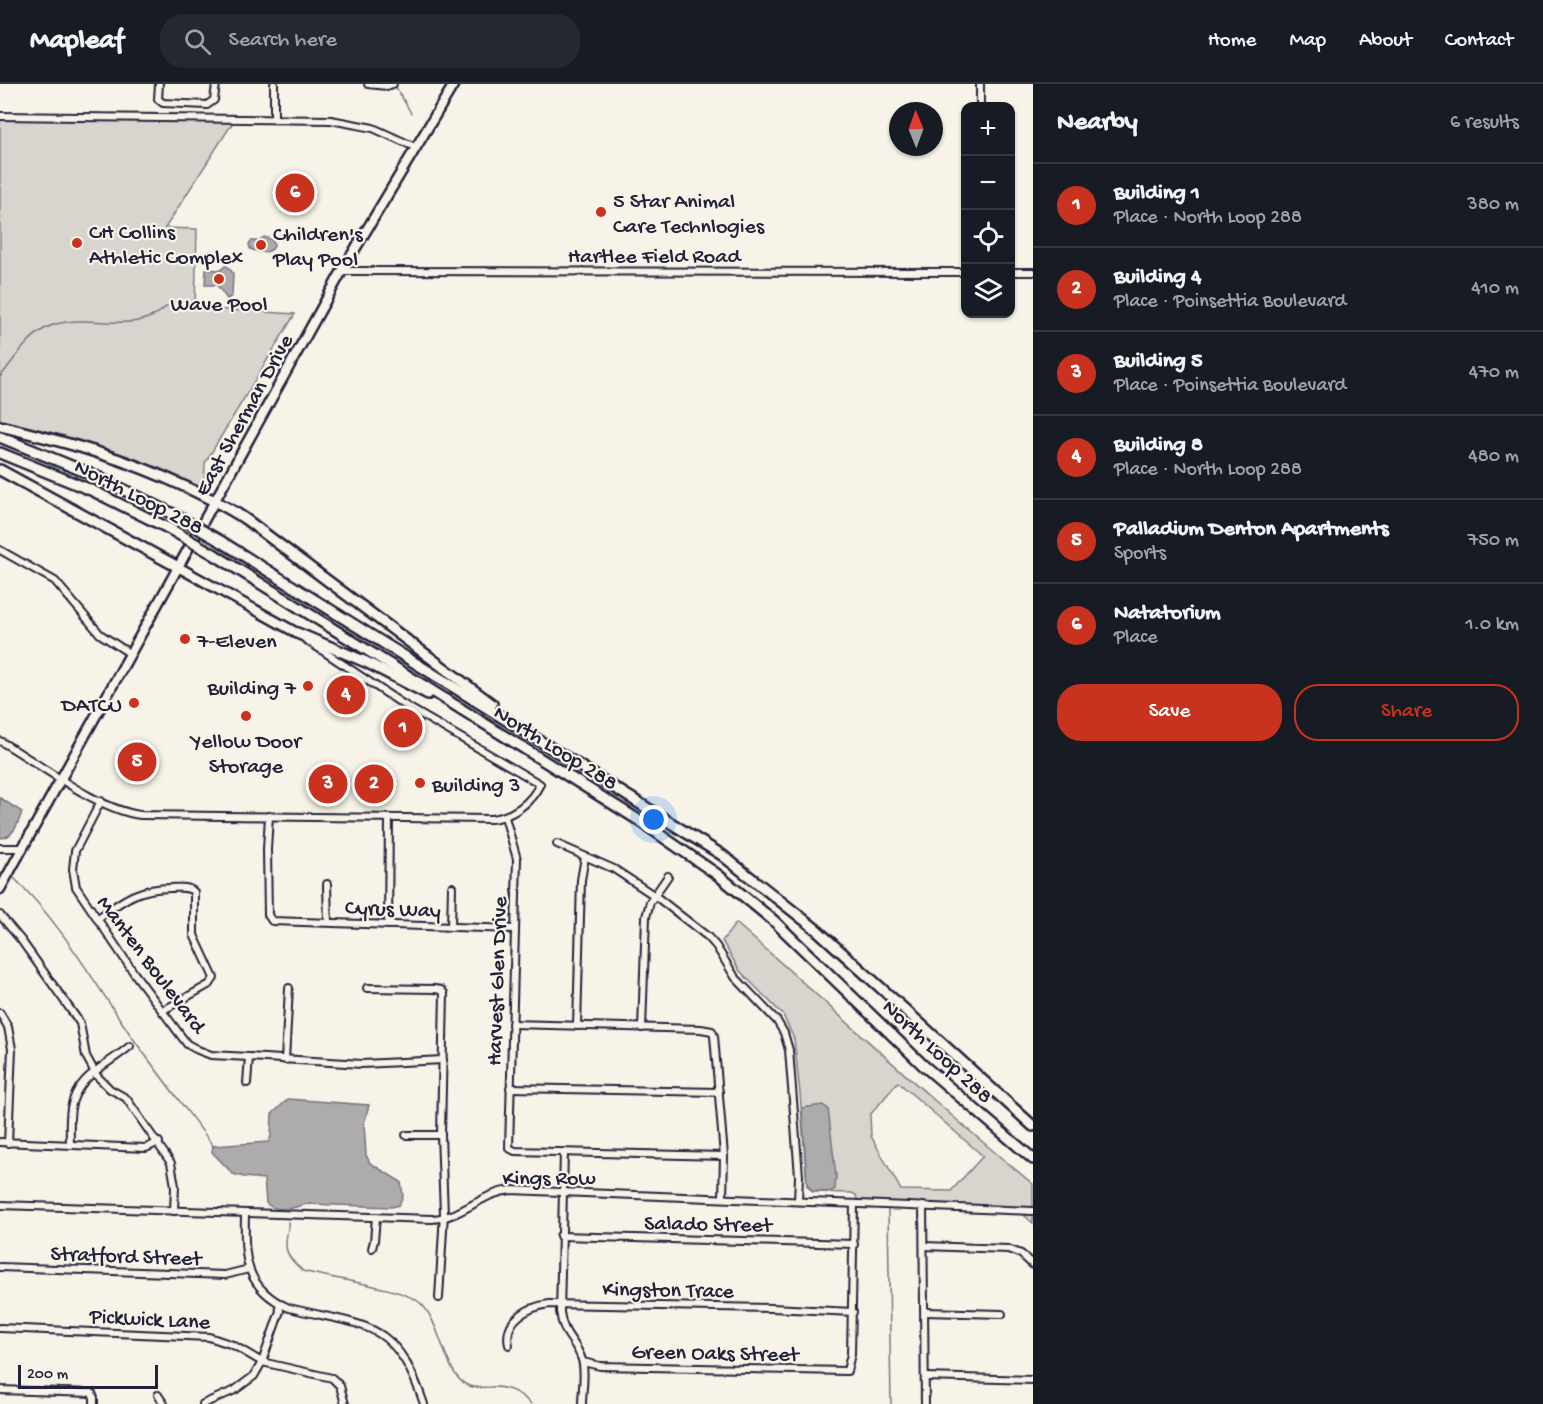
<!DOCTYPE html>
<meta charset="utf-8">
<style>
:root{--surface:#171b24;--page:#242831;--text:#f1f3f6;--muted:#9ea1a6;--line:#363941;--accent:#c8321e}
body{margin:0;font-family:"Gochi Hand",sans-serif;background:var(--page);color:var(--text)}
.controls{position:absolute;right:18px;top:18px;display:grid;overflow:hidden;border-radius:12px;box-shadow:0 2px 4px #0004}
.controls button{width:54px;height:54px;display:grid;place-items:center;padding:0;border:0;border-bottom:2px solid var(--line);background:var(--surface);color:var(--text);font:30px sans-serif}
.compass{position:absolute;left:889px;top:18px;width:54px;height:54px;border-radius:50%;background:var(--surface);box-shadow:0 2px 4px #0004;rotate:359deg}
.scale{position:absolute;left:18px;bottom:15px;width:140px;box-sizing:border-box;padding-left:6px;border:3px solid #22223b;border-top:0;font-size:16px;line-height:21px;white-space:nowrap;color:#22223b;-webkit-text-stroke:4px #f7f3e8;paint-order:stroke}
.you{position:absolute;left:654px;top:736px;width:21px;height:21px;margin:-15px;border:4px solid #fff;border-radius:50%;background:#1a73e8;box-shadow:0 0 0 9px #1a73e833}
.badge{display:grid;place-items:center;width:39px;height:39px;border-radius:50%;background:var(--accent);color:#fff;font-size:20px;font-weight:700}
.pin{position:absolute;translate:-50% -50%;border:3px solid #fff;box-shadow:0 2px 6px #0006}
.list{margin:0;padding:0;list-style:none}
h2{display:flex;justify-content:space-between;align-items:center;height:78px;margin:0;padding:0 24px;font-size:26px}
h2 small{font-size:20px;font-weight:400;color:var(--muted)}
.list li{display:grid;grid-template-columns:39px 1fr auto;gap:18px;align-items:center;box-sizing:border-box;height:84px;padding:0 24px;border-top:2px solid var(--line)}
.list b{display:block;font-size:22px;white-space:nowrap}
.list p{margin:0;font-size:20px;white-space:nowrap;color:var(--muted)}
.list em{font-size:20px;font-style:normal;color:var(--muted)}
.actions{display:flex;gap:12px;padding:18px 24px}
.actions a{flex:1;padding:14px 0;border:2px solid var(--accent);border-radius:24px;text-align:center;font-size:21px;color:var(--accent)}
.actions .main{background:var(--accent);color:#fff}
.icon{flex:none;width:33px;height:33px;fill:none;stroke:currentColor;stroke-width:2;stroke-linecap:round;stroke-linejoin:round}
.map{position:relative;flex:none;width:1033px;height:1320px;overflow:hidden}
header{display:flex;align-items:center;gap:36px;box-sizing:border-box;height:84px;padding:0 30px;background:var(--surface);border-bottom:2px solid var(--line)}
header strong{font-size:28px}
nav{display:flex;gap:33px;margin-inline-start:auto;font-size:21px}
.search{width:420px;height:54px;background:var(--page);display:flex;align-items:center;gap:15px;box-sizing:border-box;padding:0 21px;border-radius:24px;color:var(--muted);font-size:22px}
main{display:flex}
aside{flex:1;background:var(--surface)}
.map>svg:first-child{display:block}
.green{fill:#d8d5cf;stroke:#7d7c85;stroke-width:1.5;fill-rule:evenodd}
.water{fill:#aeabad;stroke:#76747f;stroke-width:1.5}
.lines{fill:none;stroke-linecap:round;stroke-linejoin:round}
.stream{stroke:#76747f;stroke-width:1.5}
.minor-casing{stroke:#22223b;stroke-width:10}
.major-casing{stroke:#22223b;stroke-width:13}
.highway-casing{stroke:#22223b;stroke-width:14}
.minor{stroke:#f7f3e8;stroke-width:6}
.major{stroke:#f7f3e8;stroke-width:8}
.highway{stroke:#f7f3e8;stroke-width:9}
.highway-bridge-casing{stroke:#22223b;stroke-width:14;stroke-linecap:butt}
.highway-bridge{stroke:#f7f3e8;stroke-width:9}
.poi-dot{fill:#c8321e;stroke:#f7f3e8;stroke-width:2}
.labels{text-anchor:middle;stroke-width:4.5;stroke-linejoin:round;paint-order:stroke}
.poi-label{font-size:22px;fill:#22223b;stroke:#f7f3e8;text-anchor:start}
.street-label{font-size:22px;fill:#22223b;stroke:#f7f3e8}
</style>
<header>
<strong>Mapleaf</strong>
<div class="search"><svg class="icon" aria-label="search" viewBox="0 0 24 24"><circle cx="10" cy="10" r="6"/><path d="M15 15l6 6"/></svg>Search here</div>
<nav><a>Home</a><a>Map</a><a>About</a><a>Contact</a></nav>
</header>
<main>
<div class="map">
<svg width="1033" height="1320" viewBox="0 0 1033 1320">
<rect width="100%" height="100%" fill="#f7f3e8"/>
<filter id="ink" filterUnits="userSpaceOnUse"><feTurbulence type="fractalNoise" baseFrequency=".0167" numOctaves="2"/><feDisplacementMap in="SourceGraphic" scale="12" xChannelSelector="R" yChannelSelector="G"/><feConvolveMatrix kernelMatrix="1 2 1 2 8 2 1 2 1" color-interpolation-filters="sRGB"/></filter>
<g filter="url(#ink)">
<!-- green -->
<g class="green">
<path d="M0,32l235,3 -70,109 32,1 -2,79 100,6 -90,149 -1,26c-64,-33 -133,-53 -204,-69z"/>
<path d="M736,839c99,87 195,178 297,261v39l-15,-13 -160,-6 -2,-9 -4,-2 -39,-1 -6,-6 -7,-93 -6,-54 -11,-24 -43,-44 -18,-30zM898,998l85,74 -32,35 -50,-1 -30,-54 -1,-21z"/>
</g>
<!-- water -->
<g class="water">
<path d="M264,153c19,4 9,22 -14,12l-1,-5 2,-3h7z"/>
<path d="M226,181l7,8 -1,23 -5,3 -10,-14h-12l1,-16 15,1z"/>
<path d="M0,714l22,14c-4,12 -9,26 -22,26z"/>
<path d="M288,1015l81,6 -5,18 2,32 4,8 31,19 2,14 -4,9 -7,2 -86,-3c-11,4 -31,9 -40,-1l-2,-24 -20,-2 -11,-3 -21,-22 1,-6 56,-4 2,-6 1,-22z"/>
<path d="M823,1021l5,4 8,67 -1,13 -5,3 -18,-1 -5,-7 -5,-76z"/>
</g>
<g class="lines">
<!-- stream -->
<g class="stream">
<path d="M396,3l15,26"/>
<path d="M0,293c14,-17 28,-41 48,-50 38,-17 87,11 119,-21"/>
<path d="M14,794c50,48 83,110 123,166 25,34 51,68 77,103"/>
<path d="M888,1125l3,195"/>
<path d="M288,1138c1,8 -2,12 -2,20 -1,13 8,21 17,29 28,8 97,16 116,31 22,17 25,73 48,83 7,4 16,2 23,2 16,-1 30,5 41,17"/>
</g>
<defs>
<g id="minor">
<path d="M159,0l-1,15 5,4 44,2 7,-5 2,-16"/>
<path d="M368,0l19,2 6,-2"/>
<path d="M980,22v-22"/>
<path d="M0,32l331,4 42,8 42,19"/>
<path d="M274,35v-35"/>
<path d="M342,187l624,1"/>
<path d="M1011,188h22"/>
<path d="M0,466l55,31 45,53 29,19"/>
<path d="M0,657c39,22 97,69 141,74l350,4c21,-2 40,-16 49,-35l-139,-81 -96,-64"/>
<path d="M101,717l-26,50 -2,18 3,18 58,86 53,71 11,6 13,5 38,2 113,7 81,-4"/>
<path d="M269,732l-2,33 1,66 4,6 243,8"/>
<path d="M505,733l12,42 -8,289 6,3 209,5"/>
<path d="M557,760l57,25 44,29 50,39 8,9 19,31 42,44 7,12 5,17 10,126 -1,25"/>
<path d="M0,764h23"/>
<path d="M327,800l1,38"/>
<path d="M0,831l21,25 59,83 6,33 11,20 13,13 16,9 45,65 4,23 -1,25"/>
<path d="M97,835c26,-19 40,-31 74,-31 8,0 17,-2 23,4v43l20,43 -4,6 -48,27"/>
<path d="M388,841l1,-107"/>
<path d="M451,843l1,-40"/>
<path d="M367,904l68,1 6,1 3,3 -3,142 3,78 -5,85"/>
<path d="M0,929l8,14 4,22 -4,94"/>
<path d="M512,940l189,5 11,2 2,5 10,120 -1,42"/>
<path d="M577,942l4,-146 4,-23"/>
<path d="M642,944l4,-111 4,-15 18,-26"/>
<path d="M285,976l4,-72"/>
<path d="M247,999l2,-26"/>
<path d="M510,1004l209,4"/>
<path d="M406,1051h35"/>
<path d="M0,1058l146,6 13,-6"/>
<path d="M70,1061c0,-12 -1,-25 1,-37 6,-33 36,-42 59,-62"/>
<path d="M564,1068l-4,160c3,25 16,28 22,48 4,14 0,30 0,44"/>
<path d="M0,1121l432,14c33,-2 48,-26 79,-29l522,21"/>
<path d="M923,1122l2,198"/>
<path d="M245,1130c-1,43 -1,74 44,94 77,19 106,10 135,96"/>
<path d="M560,1152l294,8"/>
<path d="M924,1162l84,3 13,5 12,11"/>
<path d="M372,1164l2,-7 2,-24"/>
<path d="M0,1183l225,8 24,-6"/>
<path d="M925,1228l77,2"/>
<path d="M0,1244l209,9 24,8 29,17 70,16 8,8 5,18"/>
<path d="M509,1261c-6,-26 20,-38 40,-41l223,4 81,4"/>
<path d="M583,1278l17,4 247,5 4,-17 3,-150"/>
<path d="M925,1293l108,3"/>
<path d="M0,1306l92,3 2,5v6"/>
<path d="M158,1311l6,9"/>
<path d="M203,1320l32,-14 19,-14 8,-14 18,-51 -1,-7"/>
</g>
<g id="major">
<path d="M178,483l119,66"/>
<path d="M0,805l342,-618 112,-187"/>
</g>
<g id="highway">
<path d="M0,342c66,16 125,32 188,62 20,10 41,19 60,33l244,183"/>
<path d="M0,353l98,40 77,38"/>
<path d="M0,369l91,37 77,38"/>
<path d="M0,386l178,97"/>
<path d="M222,458l500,313 95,75 216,196"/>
<path d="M215,471l425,266 78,54 56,46 149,144 110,94"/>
<path d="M297,549l69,29 62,32"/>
</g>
</defs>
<!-- minor casing -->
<use href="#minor" class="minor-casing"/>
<!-- major casing -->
<use href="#major" class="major-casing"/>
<!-- highway casing -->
<use href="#highway" class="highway-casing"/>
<!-- minor -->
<use href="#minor" class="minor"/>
<!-- major -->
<use href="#major" class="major"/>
<!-- highway -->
<use href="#highway" class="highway"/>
<defs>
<g id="highway-bridge">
<path d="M175,431l47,27"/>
<path d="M168,444l47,27"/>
</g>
</defs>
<!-- highway-bridge casing -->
<use href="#highway-bridge" class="highway-bridge-casing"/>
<!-- highway-bridge -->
<use href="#highway-bridge" class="highway-bridge"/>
</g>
</g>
<!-- markers -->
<g class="poi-dot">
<circle cx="601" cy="128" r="6"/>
<circle cx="77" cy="159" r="6"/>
<circle cx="261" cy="161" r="6"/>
<circle cx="219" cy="195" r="6"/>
<circle cx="185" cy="555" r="6"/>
<circle cx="308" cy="602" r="6"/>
<circle cx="134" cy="619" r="6"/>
<circle cx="246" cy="632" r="6"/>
<circle cx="420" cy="699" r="6"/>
</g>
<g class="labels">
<!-- poi labels -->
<g class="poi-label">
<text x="613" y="123">5 Star Animal<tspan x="613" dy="25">Care Technlogies</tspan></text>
<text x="89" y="154">CH Collins<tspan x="89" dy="25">Athletic Complex</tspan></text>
<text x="273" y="156">Children's<tspan x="273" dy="25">Play Pool</tspan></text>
<text x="219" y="226" text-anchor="middle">Wave Pool</text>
<text x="197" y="563">7-Eleven</text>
<text x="296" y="610" text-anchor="end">Building 7</text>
<text x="122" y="627" text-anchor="end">DATCU</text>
<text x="246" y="663" text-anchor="middle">Yellow Door<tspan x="246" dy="25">Storage</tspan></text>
<text x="432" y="707">Building 3</text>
</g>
<!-- street labels -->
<g class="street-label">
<text x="654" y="178">Hartlee Field Road</text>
<text transform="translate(242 330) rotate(-61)" y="8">East Sherman Drive</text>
<text transform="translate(140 411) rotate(27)" y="8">North Loop 288</text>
<text transform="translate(557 662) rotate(32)" y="8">North Loop 288</text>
<text transform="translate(393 823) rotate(2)" y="8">Cyrus Way</text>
<text transform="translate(153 879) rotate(53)" y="8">Manten Boulevard</text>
<text transform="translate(495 897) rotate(-88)" y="8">Harvest Glen Drive</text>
<text transform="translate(939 966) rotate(43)" y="8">North Loop 288</text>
<text x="549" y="1100">Kings Row</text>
<text transform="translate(708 1138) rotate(1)" y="8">Salado Street</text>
<text transform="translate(126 1170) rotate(2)" y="8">Stratford Street</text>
<text transform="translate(668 1204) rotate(1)" y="8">Kingston Trace</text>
<text transform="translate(150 1233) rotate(3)" y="8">Pickwick Lane</text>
<text transform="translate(715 1267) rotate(1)" y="8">Green Oaks Street</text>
</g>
</g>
</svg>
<div class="controls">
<button>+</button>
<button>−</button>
<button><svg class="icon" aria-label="locate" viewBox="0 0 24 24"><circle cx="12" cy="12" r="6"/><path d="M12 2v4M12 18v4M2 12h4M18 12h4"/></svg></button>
<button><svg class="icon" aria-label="layers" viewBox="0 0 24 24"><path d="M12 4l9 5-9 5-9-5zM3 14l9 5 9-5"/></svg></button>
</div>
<svg class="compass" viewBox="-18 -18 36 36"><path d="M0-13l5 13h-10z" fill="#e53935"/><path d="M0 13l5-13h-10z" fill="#9ea1a6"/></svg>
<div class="scale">200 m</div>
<div class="you"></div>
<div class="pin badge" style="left:403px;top:644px">1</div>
<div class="pin badge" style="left:374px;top:700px">2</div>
<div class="pin badge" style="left:328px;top:700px">3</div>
<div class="pin badge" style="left:346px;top:611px">4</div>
<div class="pin badge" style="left:137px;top:678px">5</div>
<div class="pin badge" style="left:295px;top:109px">6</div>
</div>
<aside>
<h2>Nearby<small>6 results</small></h2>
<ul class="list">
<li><span class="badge">1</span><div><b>Building 1</b><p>Place · North Loop 288</p></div><em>380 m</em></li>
<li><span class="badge">2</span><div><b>Building 4</b><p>Place · Poinsettia Boulevard</p></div><em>410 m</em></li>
<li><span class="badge">3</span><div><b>Building 5</b><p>Place · Poinsettia Boulevard</p></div><em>470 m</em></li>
<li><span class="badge">4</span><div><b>Building 8</b><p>Place · North Loop 288</p></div><em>480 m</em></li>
<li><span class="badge">5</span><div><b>Palladium Denton Apartments</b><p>Sports</p></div><em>750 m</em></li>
<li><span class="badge">6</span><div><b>Natatorium</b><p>Place</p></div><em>1.0 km</em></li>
</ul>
<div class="actions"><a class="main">Save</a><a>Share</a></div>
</aside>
</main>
